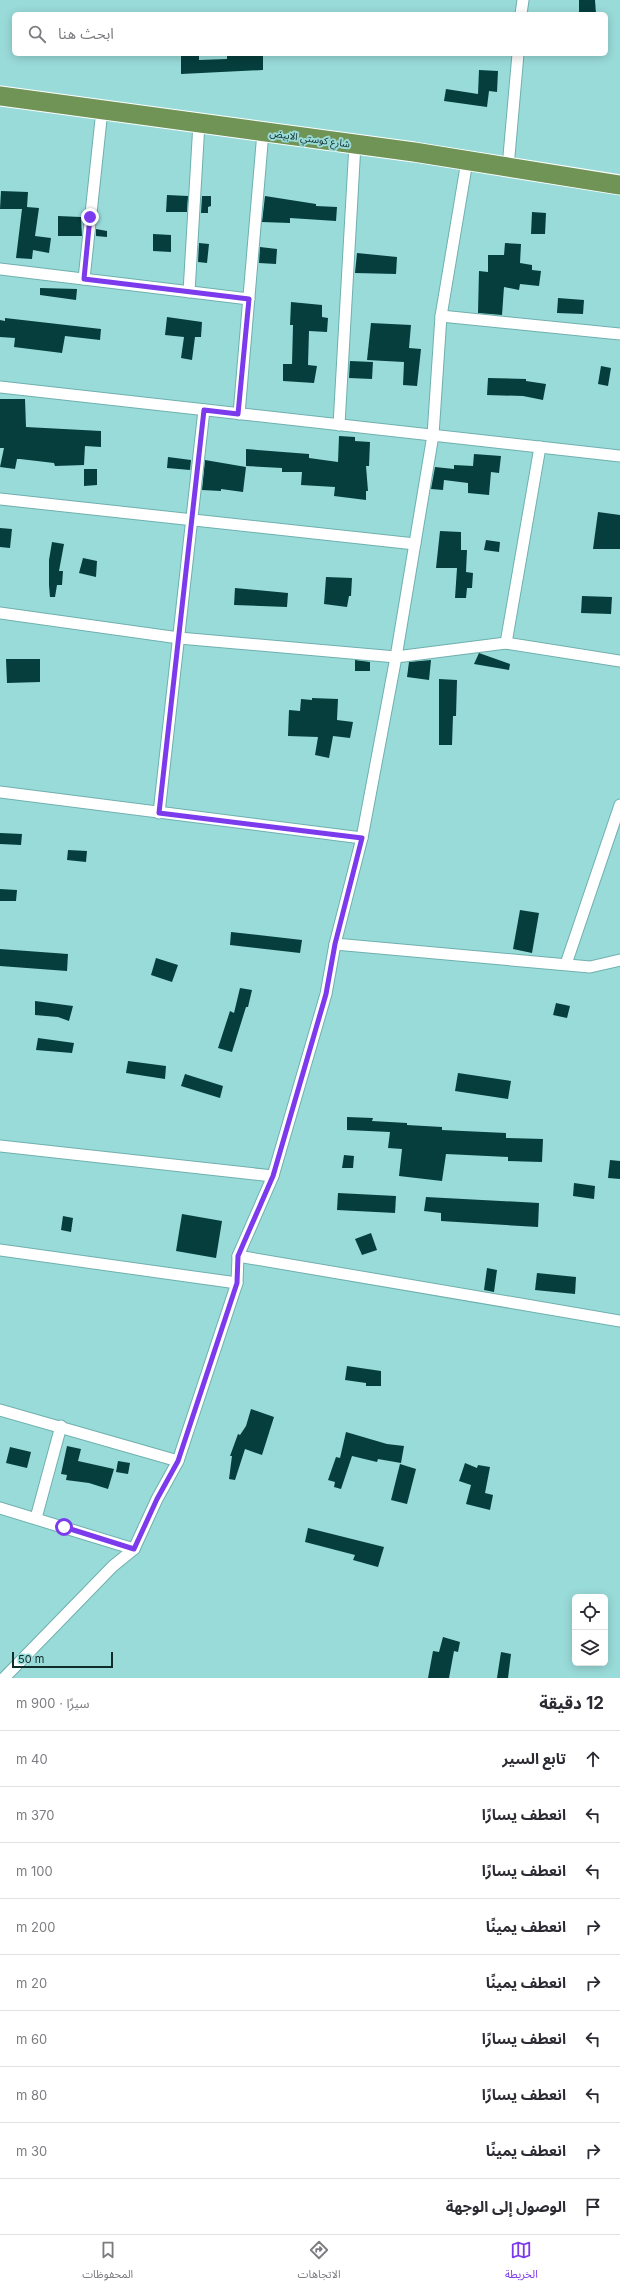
<!DOCTYPE html>
<html lang="ar">
<meta charset="utf-8">
<style>
:root{--surface:#fff;--page:#f7f7f7;--text:#2b2b33;--muted:#7c7c81;--line:#e1e1e2;--accent:#7c3aed}
body{margin:0;font-family:Inter,"Noto Sans Arabic",sans-serif;background:var(--page);color:var(--text);direction:rtl}
.controls{position:absolute;right:12px;bottom:12px;display:grid;overflow:hidden;border-radius:6px;box-shadow:0 2px 10px #0003}
.controls button{width:36px;height:36px;display:grid;place-items:center;padding:0;border:0;border-bottom:1px solid var(--line);background:var(--surface);color:var(--text);font:20px sans-serif}
.scale{position:absolute;left:12px;bottom:10px;width:101px;box-sizing:border-box;padding-left:4px;border:2px solid #0f2b2a;border-top:0;font-size:11px;line-height:14px;white-space:nowrap;color:#0f2b2a;-webkit-text-stroke:3px #99dbd9;paint-order:stroke}
.stop{position:absolute;width:12px;height:12px;margin:-9px;border:3px solid #7c3aed;border-radius:50%;background:#fff}
.stop.end{background:#7c3aed;border-color:#fff;box-shadow:0 1px 4px #0008}
.list{margin:0;padding:0;list-style:none}
h2{display:flex;justify-content:space-between;align-items:center;height:52px;margin:0;padding:0 16px;font-size:17px}
h2 small{font-size:13px;font-weight:400;color:var(--muted)}
.list li{display:grid;grid-template-columns:26px 1fr auto;gap:12px;align-items:center;box-sizing:border-box;height:56px;padding:0 16px;border-top:1px solid var(--line)}
.list b{display:block;font-size:15px;white-space:nowrap}
.list em{font-size:13px;font-style:normal;color:var(--muted)}
.icon{flex:none;width:22px;height:22px;fill:none;stroke:currentColor;stroke-width:2;stroke-linecap:round;stroke-linejoin:round}
.map{position:relative;flex:none;width:620px;height:1678px;overflow:hidden;direction:ltr}
.search{position:absolute;background:var(--surface);box-shadow:0 2px 10px #0003;left:12px;right:12px;top:12px;height:44px;display:flex;align-items:center;gap:10px;box-sizing:border-box;padding:0 14px;border-radius:6px;color:var(--muted);font-size:15px}
.sheet{height:556px;background:var(--surface)}
nav{display:flex;justify-content:space-around;align-items:center;box-sizing:border-box;height:56px;border-top:1px solid var(--line);background:var(--surface);font-size:11px;color:var(--muted)}
nav a{display:grid;justify-items:center;gap:2px}
nav .on{color:var(--accent)}
.map>svg:first-child{display:block}
.building{fill:#053e3d}
.lines{fill:none;stroke-linecap:round;stroke-linejoin:round}
.street-casing{stroke:#6fb0ae;stroke-width:13}
.highway-casing{stroke:#fff;stroke-width:21}
.street{stroke:#fff;stroke-width:11}
.highway{stroke:#6f9455;stroke-width:19}
.route{stroke:#7c3aed;stroke-width:5}
.labels{text-anchor:middle;stroke-width:4;stroke-linejoin:round;paint-order:stroke}
.street-label{font-size:10px;fill:#0f2b2a;stroke:#99dbd9}
</style>
<div class="map">
<svg width="620" height="1678" viewBox="0 0 620 1678">
<rect width="100%" height="100%" fill="#99dbd9"/>
<!-- building -->
<g class="building">
<path d="M579,0h16l1,14 -17,-1z"/>
<path d="M181,54h18v6l28,-1v-5h36v16l-82,4z"/>
<path d="M479,70l19,1 -1,21 -8,-1 -2,16 -43,-6 2,-12 32,5z"/>
<path d="M1,191l27,1 -1,15 12,1 -4,28 16,2 -2,15 -16,-3 -1,9 -16,-1 6,-49h-22z"/>
<path d="M167,195l21,1 -1,16h-21z"/>
<path d="M202,196h9v10l-3,1v6h-7z"/>
<path d="M265,196l51,8v2l21,1 -1,14 -46,-3v5l-28,-1z"/>
<path d="M532,212l14,1 -1,21h-14z"/>
<path d="M58,216l23,1 1,19h-24z"/>
<path d="M96,229l11,2v6l-11,-1z"/>
<path d="M153,234l18,1v17l-18,-1z"/>
<path d="M199,243l10,1 -2,19 -9,-1z"/>
<path d="M505,243l16,1 -1,19 12,2v5l9,1 -2,15 -19,-2 -1,6 -15,-3 -2,28 -24,-2 1,-42 9,1v-17h16z"/>
<path d="M260,247l17,2 -1,15 -17,-1z"/>
<path d="M357,253l40,4 -1,17 -41,-1z"/>
<path d="M40,288l37,1 -1,11 -36,-5z"/>
<path d="M558,298l26,2 -1,14 -26,-1z"/>
<path d="M291,302l31,3v12l6,1 -1,14 -18,-1 -1,34 9,1 -3,17 -31,-2v-17h9l1,-39h-3z"/>
<path d="M167,317l35,5 -1,15h-6l-3,23 -11,-2 3,-21 -19,-2z"/>
<path d="M5,318l96,11 -1,11 -35,-4 -3,17 -48,-6 1,-9 -15,-1v-17l5,1z"/>
<path d="M371,323l40,2 -2,23 12,1 -4,37 -14,-1 1,-23 -37,-2z"/>
<path d="M350,361l23,1 -1,17 -23,-1z"/>
<path d="M601,366l10,2 -3,18 -10,-2z"/>
<path d="M488,378l38,1v2l20,3 -3,16 -20,-4 -36,-1z"/>
<path d="M0,399h25l1,28 75,4v16l-16,-1 -1,19 -29,1 -1,-3 -34,-4h-3l-2,10 -15,-2 4,-19h-4z"/>
<path d="M339,436l16,1v4l15,1 -1,24h-3l2,25h-2v9l-32,-4 1,-9 -34,-2 1,-13h-20v-4l-36,-2v-17l63,5v4l29,4z"/>
<path d="M474,454l27,2 -2,17 -8,-1 -2,23 -21,-2v-10l-24,-3 -1,10 -12,-1 4,-22 19,2v-4l19,1z"/>
<path d="M168,457l23,3 -1,10 -23,-2z"/>
<path d="M205,460l41,7 -3,25 -22,-3v2l-19,-1z"/>
<path d="M84,469h13v16l-13,1z"/>
<path d="M598,512l22,3v34h-27z"/>
<path d="M0,528l12,1 -2,19 -10,-1z"/>
<path d="M440,531l21,1v18h6l-1,22 7,1 -1,15h-5l-1,10h-11l2,-30h-21z"/>
<path d="M486,540l14,2 -1,10 -15,-2z"/>
<path d="M52,542l12,2 -5,27h4l-1,14h-5l-2,12h-5l-1,-12v-25z"/>
<path d="M83,558l14,3 -1,16 -17,-4z"/>
<path d="M326,577l26,1 -1,18h-2l-2,11 -23,-3z"/>
<path d="M235,588l53,5 -1,14 -53,-2z"/>
<path d="M582,596l30,1 -1,17 -30,-1z"/>
<path d="M479,653l31,11 -1,6 -35,-6z"/>
<path d="M6,659h34v23l-33,1z"/>
<path d="M355,660l15,2v9h-15z"/>
<path d="M431,660l-2,20 -22,-3 2,-15z"/>
<path d="M439,679l18,1 -1,36h-3l-1,29h-13z"/>
<path d="M312,698l26,1 -1,21 16,2 -3,16 -17,-2 -4,22 -14,-3 3,-18 -30,-1 1,-26 11,1 1,-12 11,1z"/>
<path d="M0,833l22,1 -1,11 -21,-1z"/>
<path d="M68,850l19,1 -1,11 -19,-2z"/>
<path d="M0,889l17,1 -1,11h-16z"/>
<path d="M520,910l19,3 -7,40 -19,-4z"/>
<path d="M231,932l71,8 -2,13 -70,-8z"/>
<path d="M0,949l68,5 -1,17 -67,-5z"/>
<path d="M156,958l22,7 -6,17 -21,-7z"/>
<path d="M240,988l12,2 -4,17h-2l-14,45 -14,-4 12,-37 4,2z"/>
<path d="M35,1001l38,5 -4,15 -11,-4 -23,-2z"/>
<path d="M556,1003l14,3 -3,12 -14,-3z"/>
<path d="M38,1038l36,5 -2,10 -36,-3z"/>
<path d="M128,1061l38,5 -1,13 -39,-6z"/>
<path d="M458,1073l53,8 -3,18 -53,-8z"/>
<path d="M185,1074l38,12 -3,12 -39,-12z"/>
<path d="M347,1117l26,1 -1,3 35,2v2l35,2v3l64,3v5l37,1 -1,23 -34,-1v-4l-62,-3 -4,27 -43,-5 3,-27 -14,-1 2,-16 -43,-2z"/>
<path d="M344,1155l10,1 -1,12h-11z"/>
<path d="M610,1160l10,1v18l-12,-1z"/>
<path d="M574,1183l21,3 -1,13 -21,-3z"/>
<path d="M338,1193l58,3 -1,17 -58,-3z"/>
<path d="M426,1197l113,6 -1,24 -97,-6v-8l-17,-2z"/>
<path d="M182,1214l40,7 -6,37 -40,-7z"/>
<path d="M63,1216l10,2 -2,14 -10,-2z"/>
<path d="M371,1233l6,17 -15,5 -7,-16z"/>
<path d="M487,1268l10,2 -3,22 -10,-2z"/>
<path d="M537,1273l39,4 -1,17 -40,-4z"/>
<path d="M347,1366l34,5v15h-15v-3l-21,-3z"/>
<path d="M251,1409l23,8 -12,38 -17,-6 -10,31 -6,-1 3,-23h-2l8,-22 2,1 6,-9z"/>
<path d="M346,1432l41,12 17,2 -3,17 -23,-4 -1,3 -25,-6 -11,33 -7,-2 1,-5 -7,-2 8,-23 4,1z"/>
<path d="M67,1446l14,3 -3,12 36,8 -6,20 -19,-6 -23,-3 1,-5 -6,-1z"/>
<path d="M10,1447l21,5 -4,16 -21,-5z"/>
<path d="M118,1461l12,2 -2,11 -12,-2z"/>
<path d="M465,1463l12,5 1,-3 12,2 -5,26 8,2 -3,15 -24,-6 5,-19 -12,-4z"/>
<path d="M400,1464l16,5 -9,35 -16,-4z"/>
<path d="M308,1528l76,19 -6,20 -25,-7 2,-5 -50,-13z"/>
<path d="M443,1637l17,5 -2,10 -4,-1 -5,27h-21l5,-27 6,1z"/>
<path d="M501,1652l10,2 -3,24h-11z"/>
</g>
<g class="lines">
<defs>
<g id="street">
<path d="M521,14l2,-14"/>
<path d="M508,167l10,-113"/>
<path d="M0,269l249,30"/>
<path d="M84,279l18,-169"/>
<path d="M189,292l10,-169"/>
<path d="M441,316l179,18"/>
<path d="M0,387l620,69"/>
<path d="M239,414l24,-282"/>
<path d="M339,425l16,-281"/>
<path d="M0,499l415,45"/>
<path d="M0,613l179,25 217,19 110,-14 114,18"/>
<path d="M506,643l34,-196"/>
<path d="M0,792l362,46"/>
<path d="M159,813l45,-403"/>
<path d="M335,944l255,23 30,-7"/>
<path d="M566,964l54,-159"/>
<path d="M0,1146l273,30"/>
<path d="M0,1250l237,33"/>
<path d="M238,1256l382,65"/>
<path d="M0,1410l178,51"/>
<path d="M0,1508l134,41"/>
<path d="M36,1518l25,-92"/>
<path d="M4,1678l109,-112 21,-17 23,-50 21,-38 59,-178 1,-27 35,-80 53,-182 9,-50 27,-106 34,-181 37,-222 8,-119 26,-155"/>
</g>
<path id="highway" d="M0,96l414,56 206,33"/>
</defs>
<!-- street casing -->
<use href="#street" class="street-casing"/>
<!-- highway casing -->
<use href="#highway" class="highway-casing"/>
<!-- street -->
<use href="#street" class="street"/>
<!-- highway -->
<use href="#highway" class="highway"/>
</g>
<g class="lines">
<!-- route -->
<path class="route" d="M64,1527l70,22 23,-50 21,-38 59,-178 1,-27 35,-80 53,-182 9,-50 27,-106 -203,-25 45,-403 34,4 11,-115 -165,-20 6,-62"/>
</g>
<g class="labels">
<!-- street labels -->
<g class="street-label">
<text transform="translate(310 138) rotate(8)" y="4">شارع كوستي الابيض</text>
</g>
</g>
</svg>
<div class="controls">
<button><svg class="icon" aria-label="locate" viewBox="0 0 24 24"><circle cx="12" cy="12" r="6"/><path d="M12 2v4M12 18v4M2 12h4M18 12h4"/></svg></button>
<button><svg class="icon" aria-label="layers" viewBox="0 0 24 24"><path d="M12 4l9 5-9 5-9-5zM3 14l9 5 9-5"/></svg></button>
</div>
<div class="scale">50 m</div>
<div class="stop" style="left:64px;top:1527px"></div>
<div class="stop end" style="left:90px;top:217px"></div>
<div class="search"><svg class="icon" aria-label="search" viewBox="0 0 24 24"><circle cx="10" cy="10" r="6"/><path d="M15 15l6 6"/></svg>ابحث هنا</div>
</div>
<section class="sheet">
<h2>12 دقيقة<small>سيرًا · 900 m</small></h2>
<ul class="list">
<li><svg class="icon" aria-label="ahead" viewBox="0 0 24 24"><path d="M12 20V5M6 11l6-6 6 6"/></svg><div><b>تابع السير</b></div><em>40 m</em></li>
<li><svg class="icon" aria-label="left" viewBox="0 0 24 24"><path d="M17 20v-9H6M10 6l-5 5 5 5"/></svg><div><b>انعطف يسارًا</b></div><em>370 m</em></li>
<li><svg class="icon" aria-label="left" viewBox="0 0 24 24"><path d="M17 20v-9H6M10 6l-5 5 5 5"/></svg><div><b>انعطف يسارًا</b></div><em>100 m</em></li>
<li><svg class="icon" aria-label="right" viewBox="0 0 24 24"><path d="M7 20v-9h11M14 6l5 5-5 5"/></svg><div><b>انعطف يمينًا</b></div><em>200 m</em></li>
<li><svg class="icon" aria-label="right" viewBox="0 0 24 24"><path d="M7 20v-9h11M14 6l5 5-5 5"/></svg><div><b>انعطف يمينًا</b></div><em>20 m</em></li>
<li><svg class="icon" aria-label="left" viewBox="0 0 24 24"><path d="M17 20v-9H6M10 6l-5 5 5 5"/></svg><div><b>انعطف يسارًا</b></div><em>60 m</em></li>
<li><svg class="icon" aria-label="left" viewBox="0 0 24 24"><path d="M17 20v-9H6M10 6l-5 5 5 5"/></svg><div><b>انعطف يسارًا</b></div><em>80 m</em></li>
<li><svg class="icon" aria-label="right" viewBox="0 0 24 24"><path d="M7 20v-9h11M14 6l5 5-5 5"/></svg><div><b>انعطف يمينًا</b></div><em>30 m</em></li>
<li><svg class="icon" aria-label="arrive" viewBox="0 0 24 24"><path d="M6 21V4h12l-3 4 3 4H6"/></svg><div><b>الوصول إلى الوجهة</b></div></li>
</ul>
</section>
<nav>
<a class="on"><svg class="icon" aria-label="map" viewBox="0 0 24 24"><path d="M3 6l6-2 6 2 6-2v14l-6 2-6-2-6 2zM9 4v14M15 6v14"/></svg>الخريطة</a>
<a><svg class="icon" aria-label="directions" viewBox="0 0 24 24"><path d="M12 3l9 9-9 9-9-9zM9 14v-3h6M13 9l2 2-2 2"/></svg>الاتجاهات</a>
<a><svg class="icon" aria-label="saved" viewBox="0 0 24 24"><path d="M7 4h10v16l-5-4-5 4z"/></svg>المحفوظات</a>
</nav>
